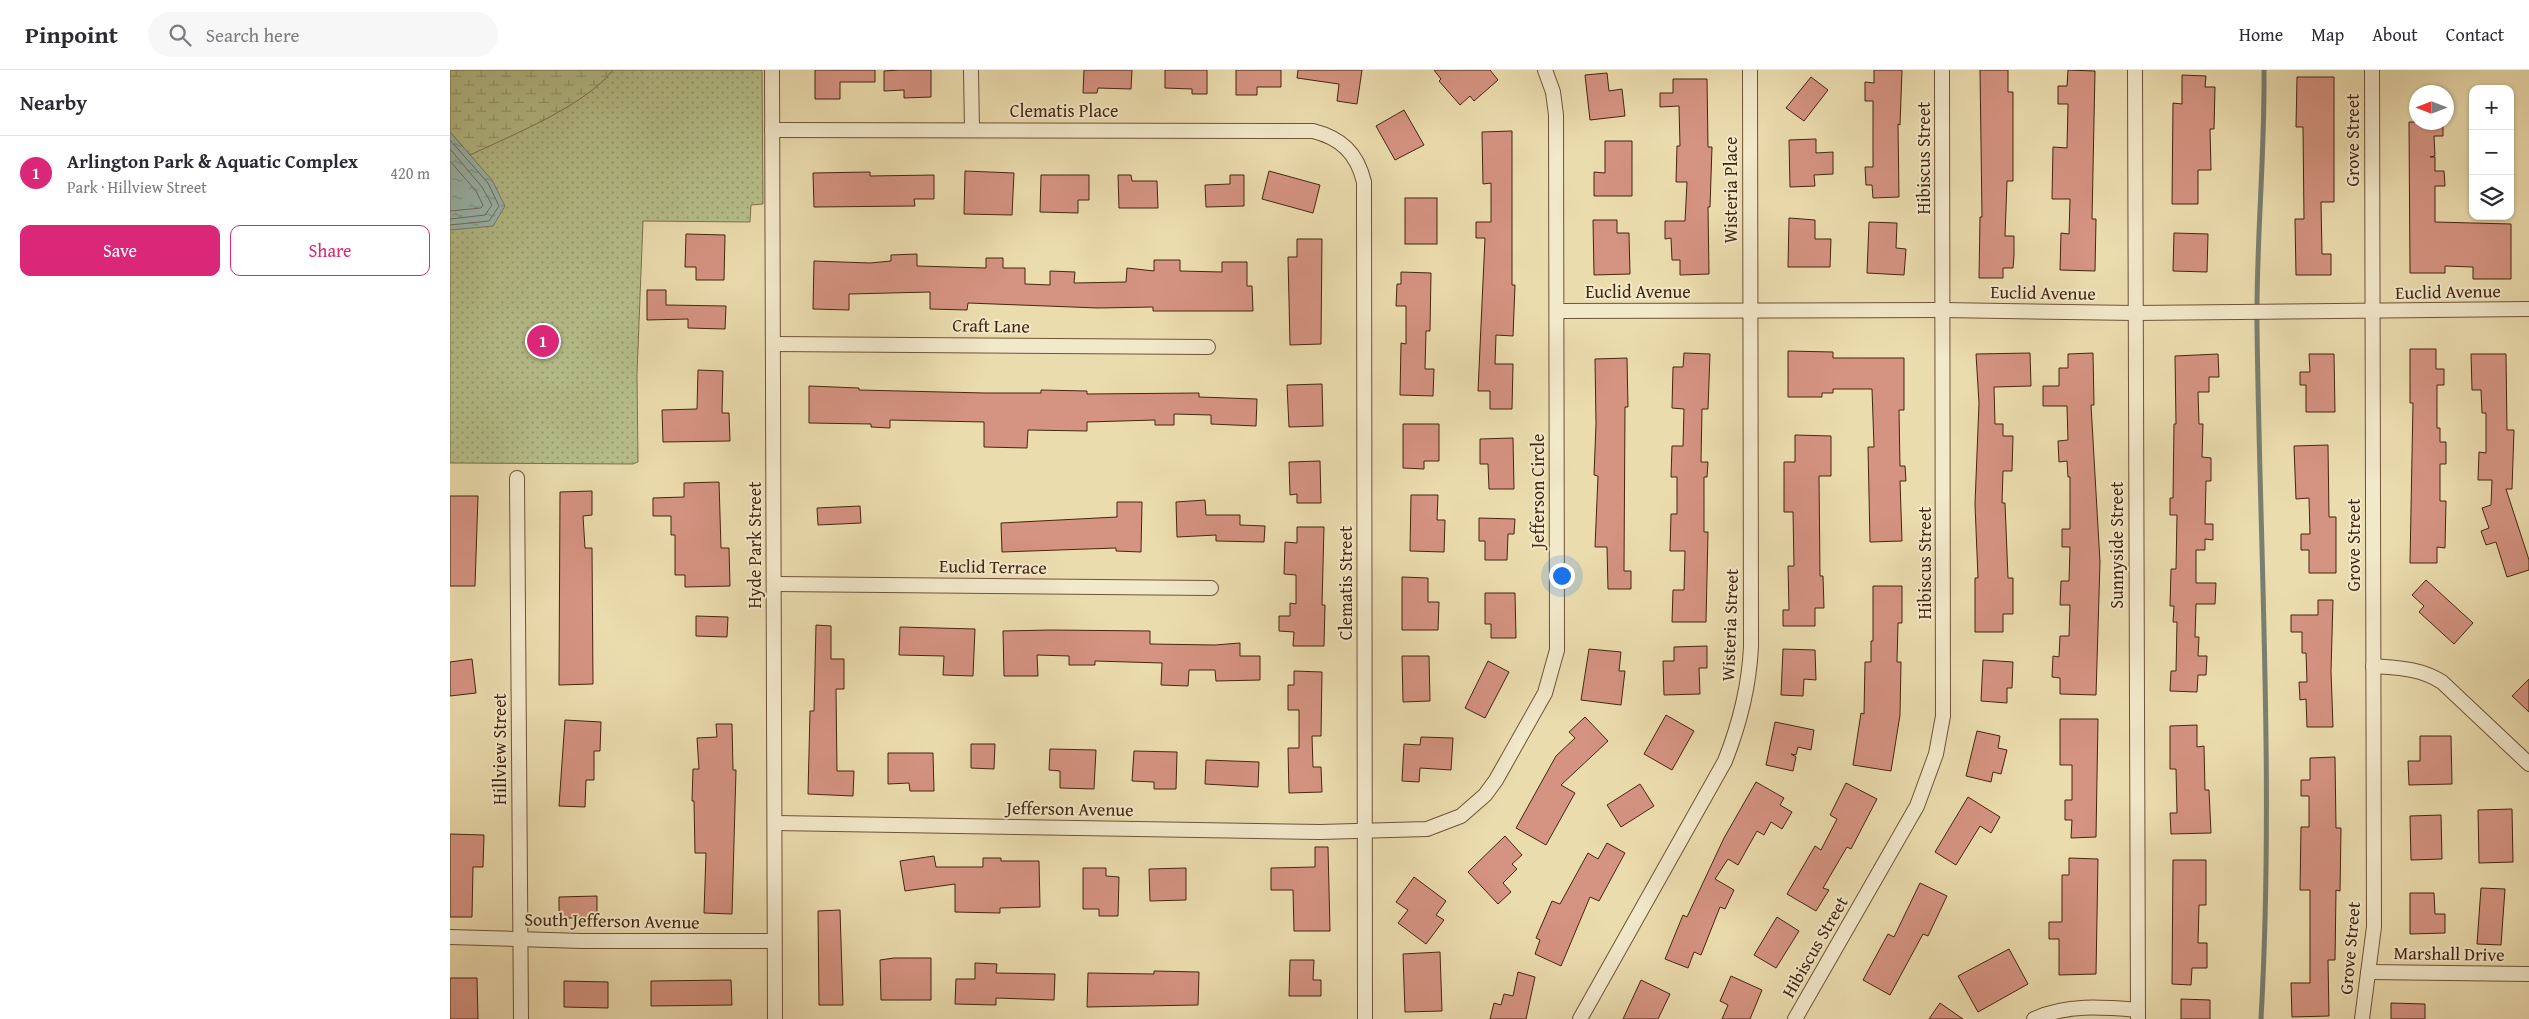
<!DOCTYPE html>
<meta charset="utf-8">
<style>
:root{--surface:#fff;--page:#f7f7f7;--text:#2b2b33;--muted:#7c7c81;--line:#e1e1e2;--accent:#db2777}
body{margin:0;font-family:"Gentium Book Plus",serif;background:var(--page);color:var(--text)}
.controls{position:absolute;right:15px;top:15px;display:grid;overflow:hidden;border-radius:10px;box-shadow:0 1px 4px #0004}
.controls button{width:45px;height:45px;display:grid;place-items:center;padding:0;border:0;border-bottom:1px solid var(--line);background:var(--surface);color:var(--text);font:25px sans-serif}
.compass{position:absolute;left:1959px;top:15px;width:45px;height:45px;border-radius:50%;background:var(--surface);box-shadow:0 1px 4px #0004;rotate:270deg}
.you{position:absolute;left:1111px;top:505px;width:18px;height:18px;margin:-12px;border:4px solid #fff;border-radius:50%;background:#1a73e8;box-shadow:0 0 0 8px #1a73e833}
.badge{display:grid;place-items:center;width:32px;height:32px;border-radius:50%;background:var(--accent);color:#fff;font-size:16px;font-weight:700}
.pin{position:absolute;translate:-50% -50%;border:2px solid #fff;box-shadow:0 1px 5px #0006}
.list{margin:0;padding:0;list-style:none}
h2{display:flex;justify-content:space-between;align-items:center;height:65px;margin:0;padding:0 20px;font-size:21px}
h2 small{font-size:16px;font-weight:400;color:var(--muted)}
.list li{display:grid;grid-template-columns:32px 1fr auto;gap:15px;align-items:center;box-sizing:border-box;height:75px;padding:0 20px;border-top:1px solid var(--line)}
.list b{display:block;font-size:19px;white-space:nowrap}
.list p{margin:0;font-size:16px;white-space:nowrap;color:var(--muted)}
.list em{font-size:16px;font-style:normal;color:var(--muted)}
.actions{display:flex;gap:10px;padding:15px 20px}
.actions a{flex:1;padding:11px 0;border:1px solid var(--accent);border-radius:10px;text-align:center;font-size:18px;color:var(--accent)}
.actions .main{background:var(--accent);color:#fff}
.icon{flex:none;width:28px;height:28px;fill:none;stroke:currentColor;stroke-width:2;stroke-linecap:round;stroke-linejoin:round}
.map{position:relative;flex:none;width:2079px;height:949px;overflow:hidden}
header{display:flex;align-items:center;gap:30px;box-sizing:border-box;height:70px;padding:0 25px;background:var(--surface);border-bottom:1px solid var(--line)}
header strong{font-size:24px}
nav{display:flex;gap:28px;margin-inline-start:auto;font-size:18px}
.search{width:350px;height:45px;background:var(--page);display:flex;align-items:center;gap:12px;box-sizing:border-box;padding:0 18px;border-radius:28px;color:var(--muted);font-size:19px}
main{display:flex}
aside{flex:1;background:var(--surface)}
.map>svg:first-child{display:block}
.grass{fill:url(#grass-dots);stroke:#7e734d}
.wetland{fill:url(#wetland-marsh);stroke:#7e734d}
.water{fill:url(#water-ripples);stroke:#797f71}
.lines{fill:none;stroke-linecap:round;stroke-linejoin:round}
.shore{stroke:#707061;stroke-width:1}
.stream{stroke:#797f71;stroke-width:5}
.building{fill:#d59381;stroke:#45260f}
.minor-casing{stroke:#6e5437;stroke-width:16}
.minor{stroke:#f2e8ca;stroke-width:14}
.labels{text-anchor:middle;stroke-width:4;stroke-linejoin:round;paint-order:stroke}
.street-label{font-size:18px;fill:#45260f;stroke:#f2e8ca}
</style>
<header>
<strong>Pinpoint</strong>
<div class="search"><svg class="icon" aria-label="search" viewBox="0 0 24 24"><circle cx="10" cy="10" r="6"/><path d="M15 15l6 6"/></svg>Search here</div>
<nav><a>Home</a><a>Map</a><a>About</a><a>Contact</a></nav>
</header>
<main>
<aside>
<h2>Nearby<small></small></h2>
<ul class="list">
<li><span class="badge">1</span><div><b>Arlington Park &amp; Aquatic Complex</b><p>Park · Hillview Street</p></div><em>420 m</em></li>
</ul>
<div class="actions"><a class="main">Save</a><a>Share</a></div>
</aside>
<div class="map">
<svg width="2079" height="949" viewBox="0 0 2079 949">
<defs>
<pattern id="grass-dots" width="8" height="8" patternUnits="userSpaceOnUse" patternTransform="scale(1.25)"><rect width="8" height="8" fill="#b6c08b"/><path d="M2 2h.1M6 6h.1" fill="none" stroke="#969c70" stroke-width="1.8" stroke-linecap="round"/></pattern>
<pattern id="wetland-marsh" width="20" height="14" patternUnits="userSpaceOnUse" patternTransform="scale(1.25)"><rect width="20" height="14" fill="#b6c08b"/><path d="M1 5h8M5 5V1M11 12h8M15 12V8" fill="none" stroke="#969c70"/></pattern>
<pattern id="water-ripples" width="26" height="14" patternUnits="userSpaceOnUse" patternTransform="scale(1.25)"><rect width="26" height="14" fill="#9bbab3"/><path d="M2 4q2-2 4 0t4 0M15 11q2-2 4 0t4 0" fill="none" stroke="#809790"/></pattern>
</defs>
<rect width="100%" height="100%" fill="#ebdcae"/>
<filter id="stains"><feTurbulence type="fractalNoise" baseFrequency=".004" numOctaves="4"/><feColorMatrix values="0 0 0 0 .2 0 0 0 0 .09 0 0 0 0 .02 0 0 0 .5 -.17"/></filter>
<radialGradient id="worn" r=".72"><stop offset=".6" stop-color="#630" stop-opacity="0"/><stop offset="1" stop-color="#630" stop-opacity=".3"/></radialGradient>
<!-- grass -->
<path class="grass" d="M0,0h312l1,134 -12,1 -1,17 -107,-1 -6,153 1,88 -5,2 -183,-1z"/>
<!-- wetland -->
<path class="wetland" d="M0,0h163c-28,36 -101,65 -143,85l-20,-23z"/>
<!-- water -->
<path class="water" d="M0,62l42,48 13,26 -12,20 -43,4z"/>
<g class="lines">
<!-- shore -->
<g class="shore">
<path d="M0,70l38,43 11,23 -10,15 -39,4"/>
<path d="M0,79l32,38 10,18 -7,10 -35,4"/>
<path d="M0,91l26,30 7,14 -2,3 -31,3"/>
</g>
<!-- stream -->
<path class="stream" d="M1811,949c13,-230 -1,-461 -4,-692 -1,-85 8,-171 7,-257"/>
</g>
<!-- building -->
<g class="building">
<path d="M365,0h60v12h-35v17h-25z"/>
<path d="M450,0h31v27l-27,1v-8l-20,1v-20z"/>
<path d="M634,0h48l-1,19 -33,-1 -1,5h-14z"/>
<path d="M715,0h42v24h-15v-5l-27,-1z"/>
<path d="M786,0h45v17h-24v8h-21z"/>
<path d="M848,0h64l-5,34 -20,-3 2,-17 -42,-6z"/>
<path d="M984,0h56l8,10 -24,21 -4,-5 -10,9 -21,-24 2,-2z"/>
<path d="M1424,0h28l-2,55 -2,-1 1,73 -26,1 -1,-13h-6l-1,-18h8v-66h-8v-19l9,1z"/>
<path d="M1530,0h28v22h5v89h-6l-2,55h9v20l-1,12h-10v10h-24l1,-61h2z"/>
<path d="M1618,0l27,1 -3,148h4l-1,52 -35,-1 1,-37 8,1 1,-35h-18l1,-52 14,1 1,-44h-10v-18h9z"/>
<path d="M1157,3l2,18 13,-2 3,27 -35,4 -5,-45z"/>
<path d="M1732,5l24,1 -1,11h10l-1,42h-4l1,41h-13v34h-26l1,-101 9,1z"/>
<path d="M1361,7l17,13 -24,31 -18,-13z"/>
<path d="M1847,7h37v125h-13l1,52h9v21h-35l-1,-56h9l-1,-92h-7z"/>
<path d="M1223,9h34l1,68h4l-2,60h-2l1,67 -29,1v-15h-8l-1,-22 -6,1v-18h20l2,-39h-11l1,-36h3l-1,-40 -19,1v-14h13z"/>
<path d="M954,40l20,35 -29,15 -19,-34z"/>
<path d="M1959,52h34v14h-9l1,20 -5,1h5v14h9l1,15h-10v36l76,2v55h-38v-12l-28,-1v7h-35z"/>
<path d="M1062,61v154h3l-2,51 -17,-1 -1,29h18l-1,45h-22v-18h-12l7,-153h-9v-16h15v-39l-8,1 -1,-52z"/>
<path d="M1366,69v14l17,-1v22l-19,1 1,11 -25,1 -1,-47z"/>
<path d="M1155,71h27v55h-38v-24l11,1z"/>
<path d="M515,101l49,2 -2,42 -48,-1z"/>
<path d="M819,101l51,14 -7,28 -51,-14z"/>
<path d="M420,102v4l64,-1v24h-20l1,7 -101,1 -1,-34z"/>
<path d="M591,105h48v25h-11v13l-38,-1z"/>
<path d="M668,105h13l1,6h25l1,27h-39z"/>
<path d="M780,105h14v31l-38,1 -1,-22 25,-1z"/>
<rect x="955" y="128" width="32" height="46"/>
<path d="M1339,148l26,2v19h16l-1,28h-42z"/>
<path d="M1143,150h24v13h12l1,41 -36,1z"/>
<path d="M1419,152l28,1 -1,25 10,1 -2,26 -37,-2z"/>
<path d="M1724,163l34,1 -1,38 -34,-1z"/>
<path d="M236,164l39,1 -1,45h-28v-13h-11z"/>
<path d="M847,169h25l-1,105 -31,1 -2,-88h9z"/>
<path d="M467,184v12l69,2v-10h17v10h22v16l25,1v-14l25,1 -1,11 52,-1 1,-14 27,3v-11h26v11l42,1v-10h25v24h5l1,25h-100v-4l-55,1 -130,-5 -1,7 -37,-1v-17l-81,2v16l-36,-1 1,-48 56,2 21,-2v-6z"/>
<path d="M951,202l30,1 -1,58h-4l-1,38h9l-1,27 -33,-1 1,-52 5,1v-38h-10l1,-22h4z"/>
<path d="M197,220h19v15l60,1 -1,23 -37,-1v-9l-41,1z"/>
<path d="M1960,279h26v20h8v16h-7v43h3v14h6v22h-6v37h6l-1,47 -8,-1v16h-27l3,-160h-3z"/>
<path d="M1338,281l45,1v6h71v52h-5l1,56h5l1,15h-6l2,60 -32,1 -2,-95h6l-2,-58h-39v4h-11v4h-34z"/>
<path d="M1234,283l26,1 -2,55h-6l-1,53h7l-1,15h-3v55h4l-2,90h-34l1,-32h11l1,-39h-15l1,-37h6v-37h-6l1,-31h11l1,-37 -12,-1 1,-41h10z"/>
<path d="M1580,283l1,33 -37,1 1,37h8v12h10l-1,35h-9l-1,32h3l3,75h5v36h-10v18h-28v-54h3l-3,-74 4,-101 -3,-49z"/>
<path d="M1643,283l1,52h-3l9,157 -4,133 -36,-1v-16l-8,-1 1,-21 6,1 1,-21h9l1,-31h-10l1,-24h8l1,-34h-8v-18h8v-52h-2l-1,-16 -8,1 -1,-21 10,-1 -1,-34h-24v-20h16v-18h9v-14z"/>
<path d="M1768,284l1,23h-10v15h-11l1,32h4l-1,33 9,1v23h-5l-1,43h8v16l-8,-1v11h-9v33h20l-1,21h-19l-1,33h4l-1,19h9l-1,19h-8l-1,17 -27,-1 1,-20h5l1,-49h-4l1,-16h-4l1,-37h5l1,-54h-7v-17h3l1,-74h2l-1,-68z"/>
<path d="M1859,284h25l1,58h-29v-27h-6v-13h10z"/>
<path d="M2021,284h35l1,76h7l-2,59h-6l23,71v10l-22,7 -11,-35 -10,3 -5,-14 8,-3 -7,-20 9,-3 1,-25h-14l1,-28 7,1v-40h-4l-1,-23h-9z"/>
<path d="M1177,288l1,49h-3l-1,164h7v18h-23l-1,-42h-12l3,-71 -4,-1 2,-51 -1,-65z"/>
<path d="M248,300l25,1 -1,42h7l1,28 -67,1 -1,-32 35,-1z"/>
<path d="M872,314l1,42 -34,1 -2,-42z"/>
<path d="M359,316l50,2v2l126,3h56v-3l46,1v3l112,-1v4l58,2 -1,27 -45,-2v-9l-37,-1v11h-19v-5l-68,2v9l-59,-1 -1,18 -43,-1v-25l-94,-2v8l-19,-1v-3l-62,-1z"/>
<path d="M953,354h36v37h-15v8l-21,-1z"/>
<path d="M1345,365l36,1v40h-12l1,100h3l1,32h-9v18h-32v-16h6l-1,-44h6l-1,-54h-9v-50h11z"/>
<path d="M1063,368l1,51h-25l-1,-25h-8v-25z"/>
<path d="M1878,375l1,72h7v56h-27v-23h-8v-16h9l-1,-36 -13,1 -2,-53z"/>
<path d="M870,391l1,42h-24v-9l-7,1 -1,-33z"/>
<path d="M269,412l2,66h8l1,38 -45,1v-12h-10v-40h-4v-19h-18v-18l31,-1v-14z"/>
<path d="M142,421v24l-9,1 2,32h7l1,136 -34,1 1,-193z"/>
<path d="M961,425h27l-1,25h8l-1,32 -34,-1z"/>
<path d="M0,426h28l-3,90h-25z"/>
<path d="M755,430l1,15h34v10l25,1 -1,16 -48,-1v-6l-39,2 -1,-35z"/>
<path d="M667,432h25l-1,50 -25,-1v-3l-114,4 -1,-29 116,-6z"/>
<path d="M410,436l1,17 -43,2 -1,-17z"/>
<path d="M1029,448l36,1 -1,15h-6l-1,26h-22v-19h-6z"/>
<path d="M847,457h27l-2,78h3l-1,41h-31l1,-14 -15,-1v-15h11v-13l6,1v-29l-12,-1 1,-32 12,1z"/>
<path d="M952,507l26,1v24h11l-1,28h-36z"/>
<path d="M1976,510l47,43 -19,21 -35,-32 5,-6 -12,-11z"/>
<path d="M1423,516h29v37h-4l-1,39h4l-1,53 -9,56 -38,-6 8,-52 3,1 1,-52h6v-21h2z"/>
<path d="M1035,523h30l1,45h-25v-14h-6z"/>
<path d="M1868,530h15l-2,71 2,56h-26l-1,-28 -6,1 -1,-18h8l-1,-29h-4v-21h-11v-17h27z"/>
<path d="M246,546l32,1 -1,20 -31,-1z"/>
<path d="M366,555l15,1v33h13v30h-8l1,82h17l-1,25 -45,-2 2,-83h4z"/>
<path d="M450,557l75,2 -2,47 -30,-1 1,-19 -45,-1z"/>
<path d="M601,560l99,1v13l65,1 25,-2v13h20v24l-44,1 -1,-11h-26l-1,16 -27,-1 1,-22 -67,-2v4h-26v-9l-32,-1 1,21h-34l-1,-45z"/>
<path d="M1257,576v22h-8l1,26 -36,1 -1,-34h11v-14z"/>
<path d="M1139,579l32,3 -2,19h6l-4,34 -40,-5z"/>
<path d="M1333,579l32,1 1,30 -12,-1 -1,17 -22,-1z"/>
<path d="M952,586h27l1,45 -27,1z"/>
<path d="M22,589l4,34 -26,3v-34z"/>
<path d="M1533,590l30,2 -1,26h-5v15l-26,-2z"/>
<path d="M1038,591l21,11 -24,46 -20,-10z"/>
<path d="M844,601l28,1 -1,64h-9l1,31h8l1,25 -33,1 -1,-45h11v-38h-11v-25h6z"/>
<path d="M2079,609v33l-17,-16z"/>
<path d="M1216,645l28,16 -22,39 -28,-16z"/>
<path d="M1135,647l23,24 -47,44 14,8 -29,52 -30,-17 40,-72 19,-18 -6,-6z"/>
<path d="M1610,649h38l-2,118 -25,1 1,-18h-7v-20h7v-35h-12z"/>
<path d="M115,650l36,2 -1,29h-6v29h-8l-1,27 -26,-1z"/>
<path d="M1325,652l39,8 -3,20 -13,-3 -2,8 -5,-1 5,3 -3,14 -27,-6z"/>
<path d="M266,654h16l1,46h3l-4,144 -28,-1 2,-60h-11l-1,-52h-2l1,-32h6l-2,-31 20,-1z"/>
<path d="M1747,655v22l7,-1 1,44h4l2,43 -40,1 -1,-21h7l-1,-44h-6v-43z"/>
<path d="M1527,661l23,5 -2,12 9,2 -6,24 -8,-2 -2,10 -25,-6z"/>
<path d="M1970,666h31l1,48 -43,1 -1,-24h12z"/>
<path d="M971,667l32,1 -2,32 -31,-2 -1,14 -17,-1 2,-37 16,1z"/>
<path d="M521,674h24l-1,25 -23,-1z"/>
<path d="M600,679l46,1 -2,39 -34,-1v-17l-11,-1z"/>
<path d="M684,681l43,1 -1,37h-22v-7l-22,-1z"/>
<path d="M438,683h45l1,38h-24l-1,-8 -21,1z"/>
<path d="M1885,687l1,71h5l-1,63 -4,-1 -1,70h-7l1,56 -37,1 -1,-34h19v-93h-10l1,-63h8v-31h-8v-16h9v-22z"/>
<path d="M756,690l53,2 -1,25 -53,-3z"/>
<path d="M1306,712l28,16 -4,7 12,7 -10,17 -11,-7 -7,13 -7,-4 -19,34 -10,-6 -13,20 19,11 -9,19 -5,-2 -19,48 -7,-3 -6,16 -23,-9 18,-44 4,2 37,-79z"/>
<path d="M1396,713l31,16 -26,50 -4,-2 -24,41 6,2 -13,21 -29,-17 28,-48 6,4 16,-31 -7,-4z"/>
<path d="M1190,714l14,22 -33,21 -14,-22z"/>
<path d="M1518,727l32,20 -9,16 -11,-7 -24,39 -21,-13z"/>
<path d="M2062,739l1,53 -34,1 -1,-53z"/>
<path d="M1991,745l1,44 -31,1 -1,-44z"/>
<path d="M0,764l34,1 -1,32h-10l-1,50h-22z"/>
<path d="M1055,766l17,19 -10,9 5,5 -14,14 8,9 -13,12 -30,-32z"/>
<path d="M1157,773l18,10 -26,48 -9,-4 -29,69 -26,-12 5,-14 -4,-2 16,-37 8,3 28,-51 10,6z"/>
<path d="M865,777h13l2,84h-36l-1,-41h-22v-22l44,-1z"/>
<path d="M484,786l2,11h47v-9h18v3h38l1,46 -40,1v5l-45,-1v-28l-50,7 -5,-30z"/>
<path d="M1619,788l29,1 -2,115 -37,1v-36h-10v-17h13v-47h7z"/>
<path d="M1723,790h33v45h-7l-1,38h9v25h-15l-1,17 -19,-1z"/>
<path d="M633,798h23v8l13,1 -1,39h-19v-7h-16z"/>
<path d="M736,798v32l-36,1 -1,-32z"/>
<path d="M964,807l32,24 -10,14 8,5 -18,24 -28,-21 10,-13 -12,-8z"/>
<path d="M1470,813l27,13 -19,40 -5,-2 -33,61 -27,-15 25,-46 6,3z"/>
<path d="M2031,818l24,1 -4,56 -24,-1z"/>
<path d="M1960,823h24l1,21h10v19l-35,1z"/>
<path d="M147,826v22h-38v-21z"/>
<path d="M390,840l3,95h-24l-1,-94z"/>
<path d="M1327,847l22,14 -23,37 -22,-13z"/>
<path d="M1559,879l19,35 -50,28 -20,-36z"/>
<path d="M990,882l2,59 -37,1 -2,-58z"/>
<path d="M444,888h37v42h-50l-1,-40z"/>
<path d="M840,890h24l-1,20h8v16h-32z"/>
<path d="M525,893l22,1 -1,9 59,1 -1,26 -58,-2v7l-41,-1 1,-25h19z"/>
<path d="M704,901l45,1 -1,33 -111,2 1,-34 66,1z"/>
<path d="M1068,902l17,5 -9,42h-36l4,-16 7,2 3,-11 9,2z"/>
<path d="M1281,906l31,14 -12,29h-28l6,-14 -8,-4z"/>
<path d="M0,908h27l1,41h-28z"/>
<path d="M281,910l1,25 -81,1v-25z"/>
<path d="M1191,910l29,14 -12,25h-35z"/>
<path d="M114,911l44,1v26l-44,-1z"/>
<path d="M1731,929l29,1v19h-29z"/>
<path d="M1490,933l23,16h-34z"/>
<path d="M1941,933l34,1v15h-34z"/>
</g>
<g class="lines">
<defs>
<g id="minor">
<path d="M322,0l3,949"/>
<path d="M521,0l1,60"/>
<path d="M1685,0l3,949"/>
<path d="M322,60l541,1c28,7 44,22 51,51l1,837"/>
<path d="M1107,241l386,-1 192,3 394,-4"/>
<path d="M323,274l435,3"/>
<path d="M67,408l4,541"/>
<path d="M325,514l436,4"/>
<path d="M1923,596c25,2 47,2 69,16l87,82"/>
<path d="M325,753l545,9 107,-3 34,-13 24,-21 11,-15 49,-87 12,-43 -1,-535 -3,-23 -8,-22"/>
<path d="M0,867l132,4h192"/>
<path d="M1918,902l161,2"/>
<path d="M1130,949l145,-258c15,-38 24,-73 26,-114l-1,-577"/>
<path d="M1345,949l122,-213 19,-52 7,-38 -1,-646"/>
<path d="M1584,949c33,-15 68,-12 104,-9"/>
<path d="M1912,949l12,-92 -2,-857"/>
</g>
</defs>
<!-- minor casing -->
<use href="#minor" class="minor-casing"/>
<!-- minor -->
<use href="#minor" class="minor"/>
</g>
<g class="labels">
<!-- street labels -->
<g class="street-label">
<text x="614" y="47">Clematis Place</text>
<text transform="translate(1903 70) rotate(-90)" y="6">Grove Street</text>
<text transform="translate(1474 88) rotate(-90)" y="6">Hibiscus Street</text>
<text transform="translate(1281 120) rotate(-90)" y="6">Wisteria Place</text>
<text x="1188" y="228">Euclid Avenue</text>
<text transform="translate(1998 222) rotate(-1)" y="6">Euclid Avenue</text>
<text transform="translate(1593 223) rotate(1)" y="6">Euclid Avenue</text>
<text transform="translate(541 256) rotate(1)" y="6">Craft Lane</text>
<text transform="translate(1088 421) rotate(-90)" y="6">Jefferson Circle</text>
<text transform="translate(305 475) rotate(-90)" y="6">Hyde Park Street</text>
<text transform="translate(1667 475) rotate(-90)" y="6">Sunnyside Street</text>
<text transform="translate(1904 475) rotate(-90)" y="6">Grove Street</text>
<text transform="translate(1475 493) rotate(-90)" y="6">Hibiscus Street</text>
<text transform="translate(543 497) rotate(1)" y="6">Euclid Terrace</text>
<text transform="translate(896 513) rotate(-90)" y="6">Clematis Street</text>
<text transform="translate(1280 555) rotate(-88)" y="6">Wisteria Street</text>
<text transform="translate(50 679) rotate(-90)" y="6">Hillview Street</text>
<text transform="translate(620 739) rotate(1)" y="6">Jefferson Avenue</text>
<text transform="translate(162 851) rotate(1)" y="6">South Jefferson Avenue</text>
<text transform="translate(1365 877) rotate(-60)" y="6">Hibiscus Street</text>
<text transform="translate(1900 878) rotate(-85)" y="6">Grove Street</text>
<text transform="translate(1999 884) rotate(1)" y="6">Marshall Drive</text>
</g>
</g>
<rect width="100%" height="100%" filter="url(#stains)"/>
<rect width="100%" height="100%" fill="url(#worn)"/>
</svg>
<div class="controls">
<button>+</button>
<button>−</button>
<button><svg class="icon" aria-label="layers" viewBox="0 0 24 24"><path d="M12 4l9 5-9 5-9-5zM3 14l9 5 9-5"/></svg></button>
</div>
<svg class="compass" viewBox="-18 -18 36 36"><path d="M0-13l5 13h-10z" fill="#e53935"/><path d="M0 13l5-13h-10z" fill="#7c7c81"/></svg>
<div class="you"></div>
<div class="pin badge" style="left:93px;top:271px">1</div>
</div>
</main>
